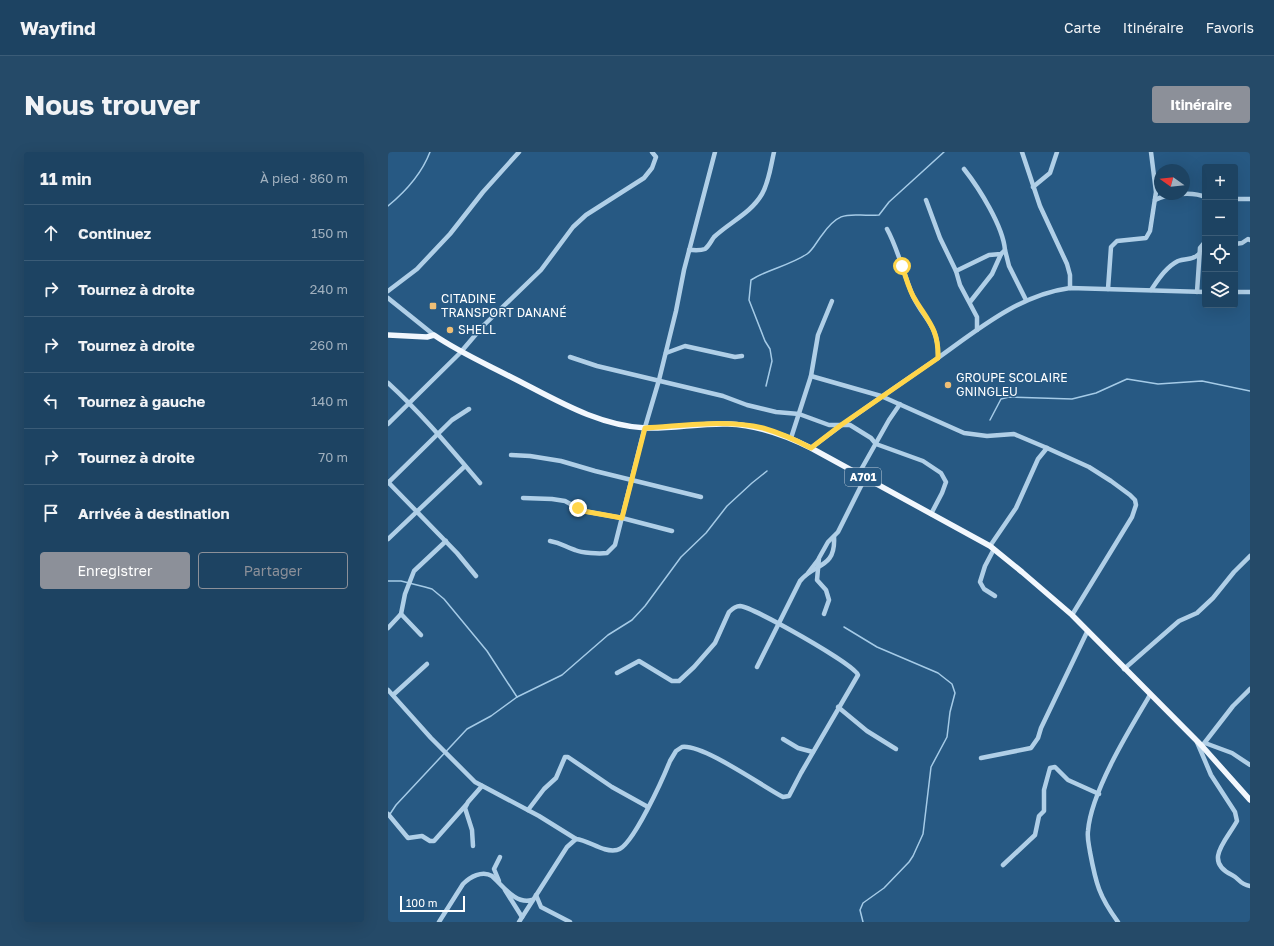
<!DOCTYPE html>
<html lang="fr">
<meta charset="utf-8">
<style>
:root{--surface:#1d4362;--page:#254a68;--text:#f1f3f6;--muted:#a0b0be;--line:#3b5c77;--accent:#8c9099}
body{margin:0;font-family:"Golos Text",sans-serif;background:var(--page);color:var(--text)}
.controls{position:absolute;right:12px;top:12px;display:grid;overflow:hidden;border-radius:4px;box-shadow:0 4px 16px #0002}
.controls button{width:36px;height:36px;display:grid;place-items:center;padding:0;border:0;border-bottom:1px solid var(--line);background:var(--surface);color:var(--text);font:20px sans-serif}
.compass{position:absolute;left:766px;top:12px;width:36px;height:36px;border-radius:50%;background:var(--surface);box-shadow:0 4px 16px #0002;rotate:285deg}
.scale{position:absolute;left:12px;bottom:10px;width:65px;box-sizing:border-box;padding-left:4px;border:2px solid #fff;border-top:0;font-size:11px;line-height:14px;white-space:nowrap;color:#fff;-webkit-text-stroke:3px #275983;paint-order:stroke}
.stop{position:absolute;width:12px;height:12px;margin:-9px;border:3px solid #ffd54a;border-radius:50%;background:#fff}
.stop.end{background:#ffd54a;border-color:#fff;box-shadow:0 1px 4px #0008}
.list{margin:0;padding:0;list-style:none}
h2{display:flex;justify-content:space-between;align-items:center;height:52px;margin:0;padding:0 16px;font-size:17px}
h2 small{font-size:13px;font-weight:400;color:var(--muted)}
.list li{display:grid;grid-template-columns:26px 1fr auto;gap:12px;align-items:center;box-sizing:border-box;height:56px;padding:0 16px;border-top:1px solid var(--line)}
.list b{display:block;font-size:15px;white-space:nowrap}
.list em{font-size:13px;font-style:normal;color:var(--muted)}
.actions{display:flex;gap:8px;padding:12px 16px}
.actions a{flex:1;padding:9px 0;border:1px solid var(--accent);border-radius:4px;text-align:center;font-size:14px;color:var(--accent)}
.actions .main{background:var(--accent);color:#fff}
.icon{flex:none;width:22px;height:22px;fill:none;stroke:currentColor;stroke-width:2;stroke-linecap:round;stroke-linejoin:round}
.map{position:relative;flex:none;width:862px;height:770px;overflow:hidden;border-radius:4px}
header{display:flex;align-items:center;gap:24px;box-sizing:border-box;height:56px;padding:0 20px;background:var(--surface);border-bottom:1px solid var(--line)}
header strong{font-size:19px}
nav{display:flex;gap:22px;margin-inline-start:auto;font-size:14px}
.intro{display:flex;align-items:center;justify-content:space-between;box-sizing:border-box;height:96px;padding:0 24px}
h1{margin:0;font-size:28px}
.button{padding:10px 18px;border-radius:4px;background:var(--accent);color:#fff;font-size:14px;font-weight:700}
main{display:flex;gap:24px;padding:0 24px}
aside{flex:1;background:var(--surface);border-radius:4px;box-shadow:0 4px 16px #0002}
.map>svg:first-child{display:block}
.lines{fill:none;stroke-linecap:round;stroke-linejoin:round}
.stream{stroke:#a5cbe7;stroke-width:1.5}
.minor{stroke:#b0cfe7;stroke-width:4.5}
.major{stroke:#f2f7fd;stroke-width:5.5}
.route{stroke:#ffd54a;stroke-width:5}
.poi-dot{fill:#efbf76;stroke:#275983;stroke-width:1.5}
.labels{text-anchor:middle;stroke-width:3;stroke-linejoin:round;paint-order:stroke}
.shield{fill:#275983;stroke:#becdda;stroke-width:1}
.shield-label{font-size:11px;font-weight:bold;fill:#fff}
.poi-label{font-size:12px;fill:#fff;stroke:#275983;text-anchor:start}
</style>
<header>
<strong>Wayfind</strong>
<nav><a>Carte</a><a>Itinéraire</a><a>Favoris</a></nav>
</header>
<div class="intro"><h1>Nous trouver</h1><a class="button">Itinéraire</a></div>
<main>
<aside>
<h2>11 min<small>À pied · 860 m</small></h2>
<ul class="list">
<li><svg class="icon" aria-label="ahead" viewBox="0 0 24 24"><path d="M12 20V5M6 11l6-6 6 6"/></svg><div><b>Continuez</b></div><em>150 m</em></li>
<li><svg class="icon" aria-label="right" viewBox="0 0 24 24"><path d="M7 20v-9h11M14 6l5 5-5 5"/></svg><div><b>Tournez à droite</b></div><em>240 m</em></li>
<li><svg class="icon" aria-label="right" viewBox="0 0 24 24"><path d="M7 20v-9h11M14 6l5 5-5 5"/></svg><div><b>Tournez à droite</b></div><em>260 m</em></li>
<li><svg class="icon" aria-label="left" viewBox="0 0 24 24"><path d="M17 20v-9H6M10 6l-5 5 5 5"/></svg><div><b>Tournez à gauche</b></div><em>140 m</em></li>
<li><svg class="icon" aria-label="right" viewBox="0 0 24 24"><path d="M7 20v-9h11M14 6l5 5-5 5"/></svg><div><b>Tournez à droite</b></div><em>70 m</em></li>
<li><svg class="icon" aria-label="arrive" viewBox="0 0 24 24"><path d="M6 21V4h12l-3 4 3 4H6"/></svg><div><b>Arrivée à destination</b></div></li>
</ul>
<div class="actions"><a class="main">Enregistrer</a><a>Partager</a></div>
</aside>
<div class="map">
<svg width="862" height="770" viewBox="0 0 862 770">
<rect width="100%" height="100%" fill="#275983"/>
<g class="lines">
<!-- stream -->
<g class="stream">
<path d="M0,54c17,-14 34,-33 42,-54"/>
<path d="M378,234l6,-25 -2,-12 -5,-8 -16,-41 2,-20c17,-11 38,-14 56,-26 6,-4 10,-13 15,-19 20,-28 28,-18 57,-20l10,-13 55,-50"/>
<path d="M602,268l11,-21 8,-2 63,2 24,-6 31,-14 31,5 44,-3 48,10"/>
<path d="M0,429h13l24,6 7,2 12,10 43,52 30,46"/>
<path d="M456,475l33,20 61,26 14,11 3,9 -5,19 -3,25 -16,30 -8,67 -10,22 -4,6 -25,26 -21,15 -3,7 3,12"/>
<path d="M2,662l6,-9 71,-76 24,-13 26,-19 45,-22 46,-40 24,-15 13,-14 36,-49 25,-24 21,-27 25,-23 15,-12"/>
</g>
<!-- minor -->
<g class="minor">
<path d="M634,0l18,54 27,58 3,11v13"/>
<path d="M576,17c15,19 39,57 41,81l-4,4 -12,1 -33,16 4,14 17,32v13"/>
<path d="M645,35l17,-14 7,-21"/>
<path d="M847,47h15"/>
<path d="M538,48l14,38 16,33"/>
<path d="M767,48c11,-6 38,-9 50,-3"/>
<path d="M499,77c11,20 16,43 25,65 12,27 27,30 26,64"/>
<path d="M847,92l7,-1 6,-4 2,1"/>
<path d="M301,98c5,0 11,1 16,-1 4,-3 6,-8 9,-12 16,-15 37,-24 48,-43 7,-12 9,-29 12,-42"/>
<path d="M617,98l4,16 17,34"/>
<path d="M720,137l3,-42 6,-6 29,-3 4,-7 6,-39 -5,-40"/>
<path d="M763,138c7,-10 15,-23 27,-29 8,-3 14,0 21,-7"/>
<path d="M0,139l29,-22 33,-35 33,-42 36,-40"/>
<path d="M809,140l3,-44 5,-6"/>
<path d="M847,140h15"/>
<path d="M0,146l46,37"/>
<path d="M582,150l22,-28 9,-20"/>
<path d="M278,201l19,-7 50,11 7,-1"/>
<path d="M182,205l27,9 126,30 24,9 29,7 23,2 30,11h21l21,13 5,6 47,17 18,12 5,9 -4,11 -11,21"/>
<path d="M423,224l70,20 83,37 23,3 27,-2 33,14 42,19 22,14 19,14 5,5 1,5 -4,12 -60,98"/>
<path d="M0,231c34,31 62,65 92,100"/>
<path d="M0,272l72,-71 23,-27 58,-56 32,-43 13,-12 58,-37 8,-10 4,-11 -4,-5"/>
<path d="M403,286l20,-62 7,-41 14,-34"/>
<path d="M423,296c40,-31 82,-59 124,-88 41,-29 83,-65 135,-72l135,4"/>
<path d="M123,303l19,1 31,5 34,10 106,26"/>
<path d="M470,323l31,-55 11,-16"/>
<path d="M0,330l69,71 19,23"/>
<path d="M0,331l64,-63 17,-11"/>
<path d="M135,346l29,1 13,2 18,10 39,7 50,13"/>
<path d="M0,387l77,-73"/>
<path d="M162,389c12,2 15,6 25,9 7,3 24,4 32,3l8,-8 28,-111 16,-54 17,-69 8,-41 31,-118"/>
<path d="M602,394l26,-38 22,-49 9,-11"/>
<path d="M606,397l-9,17 -5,16 4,7 11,7"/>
<path d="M420,421l10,-13"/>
<path d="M436,462l5,-14 -3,-10 -9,-10 2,-22 9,-16 10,-10 27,-54"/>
<path d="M0,476l13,-14"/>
<path d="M33,483l-20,-21 4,-20 9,-23 32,-30"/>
<path d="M369,515l43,-86c14,-18 36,-12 34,-44"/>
<path d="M736,517l55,-48 18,-8 16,-15 21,-26 16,-16"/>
<path d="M0,538l43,48 44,44 64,34 37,23"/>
<path d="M5,543l34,-31"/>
<path d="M450,555l29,24 29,18"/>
<path d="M395,587l15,9 15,4"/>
<path d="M809,590l14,33 24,37 2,9c-11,20 -34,40 -5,54 8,4 7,9 18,11"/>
<path d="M817,591l27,10 18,12"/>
<path d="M814,594l31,-40 17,-17"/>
<path d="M593,606l50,-10 7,-10 3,-10 46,-96"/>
<path d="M140,658l16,-21 12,-11 9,-21h3l44,30 36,20"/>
<path d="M0,662l20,24 14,-2 8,5h4l32,-36"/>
<path d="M85,694l-1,-16 -7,-22 3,-6 14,-16"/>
<path d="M615,713l32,-30 4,-19 5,-5v-21l6,-22 5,-1 13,13 31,14"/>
<path d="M111,729l-5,-12 6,-12"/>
<path d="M117,738l17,27"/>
<path d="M148,743l5,12 29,15"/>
<path d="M51,770l24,-38c7,-7 19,-14 29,-8 11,10 24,29 40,24"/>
<path d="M131,770l48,-75 9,-8c13,1 27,14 41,11 15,-2 47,-74 53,-89l6,-10 6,-4c21,-3 80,39 101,50l6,-1 12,-23 57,-98c-4,-11 -105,-68 -118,-69 -5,0 -8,3 -11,6l-14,31 -21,24 -15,14h-7l-33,-20 -22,12"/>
<path d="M730,770c-19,-26 -22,-38 -28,-70 -1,-7 -3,-13 -2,-21 3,-39 41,-101 62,-136"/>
</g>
<!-- major -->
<path class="major" d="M0,183l39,2 7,-2c25,17 50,28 77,42 42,21 86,49 135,51 27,1 54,-5 82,-4 30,1 57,11 83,24l179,98 32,26 50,43 130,131 48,54"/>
</g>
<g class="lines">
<!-- route -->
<path class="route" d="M190,356l5,3 39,7 23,-90c38,-2 80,-9 118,0 17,5 33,12 48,20l30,-23 97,-67c1,-27 -9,-36 -22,-57 -7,-10 -10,-24 -14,-35"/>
</g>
<!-- markers -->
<g class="poi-dot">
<rect x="41" y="150" width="8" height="8" rx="2"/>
<circle cx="62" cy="178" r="4"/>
<circle cx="560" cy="233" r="4"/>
</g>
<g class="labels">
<!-- shield labels -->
<rect class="shield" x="457" y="316" width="36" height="18" rx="3"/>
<g class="shield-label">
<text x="475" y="329">A701</text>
</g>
<!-- poi labels -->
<g class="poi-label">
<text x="53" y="151">CITADINE<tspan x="53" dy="14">TRANSPORT DANANÉ</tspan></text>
<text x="70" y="182">SHELL</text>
<text x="568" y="230">GROUPE SCOLAIRE<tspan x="568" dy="14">GNINGLEU</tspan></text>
</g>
</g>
</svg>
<div class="controls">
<button>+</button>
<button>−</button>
<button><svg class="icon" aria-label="locate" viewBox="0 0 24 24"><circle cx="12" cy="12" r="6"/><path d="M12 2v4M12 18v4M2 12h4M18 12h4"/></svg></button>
<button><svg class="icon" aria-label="layers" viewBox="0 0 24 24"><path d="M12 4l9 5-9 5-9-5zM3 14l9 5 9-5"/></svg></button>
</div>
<svg class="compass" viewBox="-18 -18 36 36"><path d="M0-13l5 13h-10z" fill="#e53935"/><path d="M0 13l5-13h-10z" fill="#a0b0be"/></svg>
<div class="scale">100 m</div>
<div class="stop" style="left:514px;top:114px"></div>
<div class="stop end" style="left:190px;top:356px"></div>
</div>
</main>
